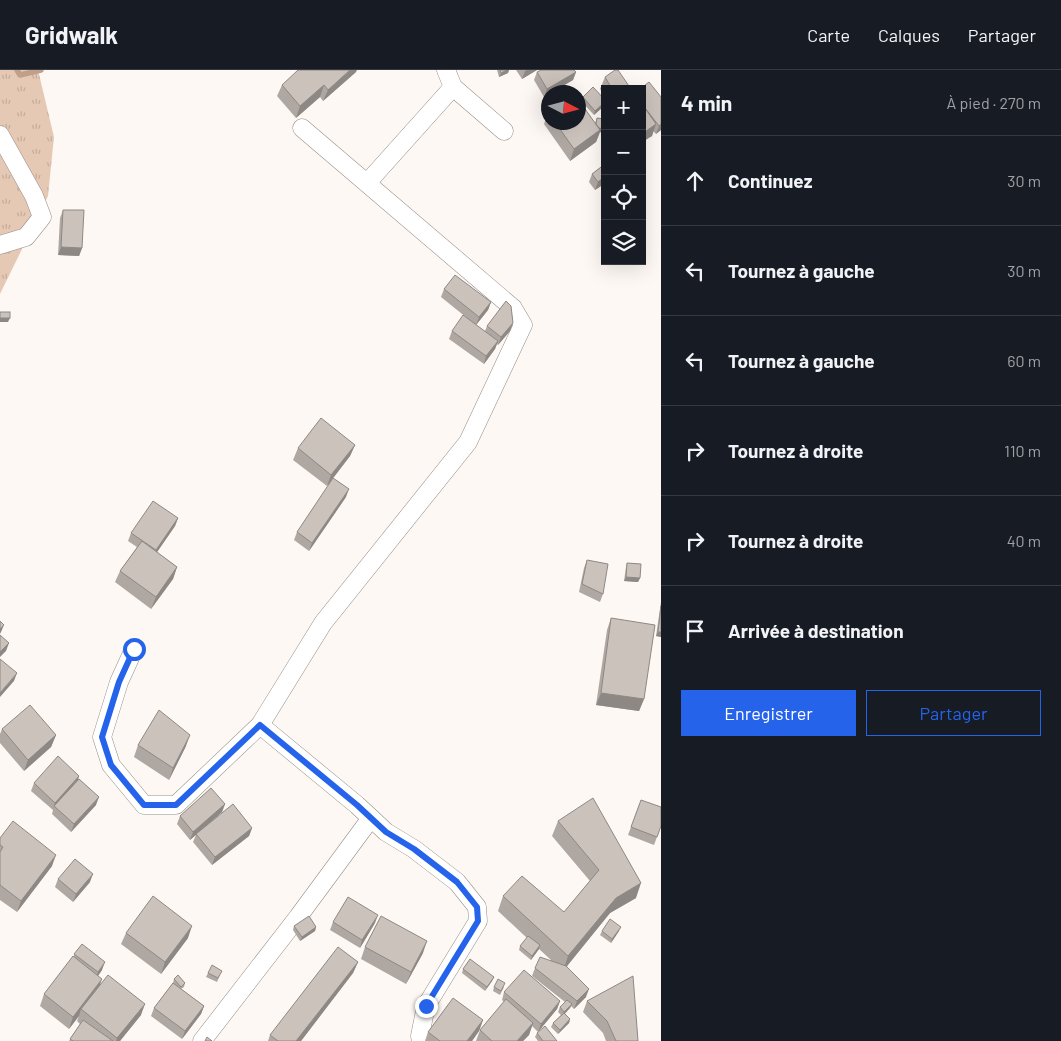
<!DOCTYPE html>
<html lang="fr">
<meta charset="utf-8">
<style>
:root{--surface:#171b24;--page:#242831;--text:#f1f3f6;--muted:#9ea1a6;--line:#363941;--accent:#2563eb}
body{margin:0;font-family:Barlow,sans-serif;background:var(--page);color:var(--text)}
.controls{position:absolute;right:15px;top:15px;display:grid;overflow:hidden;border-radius:0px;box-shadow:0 5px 20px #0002}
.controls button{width:45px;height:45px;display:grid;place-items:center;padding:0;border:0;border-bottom:1px solid var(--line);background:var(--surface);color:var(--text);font:25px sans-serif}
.compass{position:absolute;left:541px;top:15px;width:45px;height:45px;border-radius:50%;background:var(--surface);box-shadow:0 5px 20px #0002;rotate:96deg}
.stop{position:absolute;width:15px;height:15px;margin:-11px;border:4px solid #2563eb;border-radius:50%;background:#fff}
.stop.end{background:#2563eb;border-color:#fff;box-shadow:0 1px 5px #0008}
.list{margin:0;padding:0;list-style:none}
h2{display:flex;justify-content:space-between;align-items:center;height:65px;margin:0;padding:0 20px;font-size:21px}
h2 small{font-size:16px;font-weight:400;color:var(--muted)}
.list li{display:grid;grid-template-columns:32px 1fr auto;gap:15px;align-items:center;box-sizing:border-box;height:90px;padding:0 20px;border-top:1px solid var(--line)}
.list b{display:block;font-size:19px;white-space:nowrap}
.list em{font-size:16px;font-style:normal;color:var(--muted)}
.actions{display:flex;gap:10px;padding:15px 20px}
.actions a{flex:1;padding:11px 0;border:1px solid var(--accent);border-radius:0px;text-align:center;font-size:18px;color:var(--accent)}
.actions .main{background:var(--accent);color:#fff}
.icon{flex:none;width:28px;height:28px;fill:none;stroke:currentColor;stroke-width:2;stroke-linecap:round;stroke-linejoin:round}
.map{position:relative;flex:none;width:661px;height:971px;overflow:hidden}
header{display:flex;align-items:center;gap:30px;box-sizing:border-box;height:70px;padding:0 25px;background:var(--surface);border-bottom:1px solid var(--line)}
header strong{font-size:24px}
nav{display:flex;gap:28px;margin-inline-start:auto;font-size:18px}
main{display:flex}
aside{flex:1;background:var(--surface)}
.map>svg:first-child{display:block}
.grass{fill:url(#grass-tufts)}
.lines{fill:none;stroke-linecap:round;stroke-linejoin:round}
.stream{stroke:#c0a08a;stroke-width:5.5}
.street-casing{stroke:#968d87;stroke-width:19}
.street{stroke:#fff;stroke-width:18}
.wall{fill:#afa7a2}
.shaded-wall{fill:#8e8884}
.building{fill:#cbc2bc;stroke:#8e8884}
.route{stroke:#2563eb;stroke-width:6}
</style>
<header>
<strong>Gridwalk</strong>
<nav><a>Carte</a><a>Calques</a><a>Partager</a></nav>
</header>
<main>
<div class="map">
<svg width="661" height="971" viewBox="0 0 661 971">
<defs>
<pattern id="grass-tufts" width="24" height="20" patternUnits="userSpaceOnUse" patternTransform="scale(1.25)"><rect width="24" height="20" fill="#e6c9b5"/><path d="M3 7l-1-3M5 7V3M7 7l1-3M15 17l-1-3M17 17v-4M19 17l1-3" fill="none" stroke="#c5ac9b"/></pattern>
</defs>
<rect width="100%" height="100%" fill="#fef8f4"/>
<!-- grass -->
<path class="grass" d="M0,0h38l16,67 -6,59 -48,98z"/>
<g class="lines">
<!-- stream -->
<path class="stream" d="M17,0l3,5 21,-5"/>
<defs>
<g id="street">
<path d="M446,0l7,17 51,44"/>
<path d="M0,65l34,61 8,21 -16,20 -26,8"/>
<path d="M367,113l86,-96"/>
<path d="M134,579l-15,33 -17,55 9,28 33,40h32l84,-80 63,-102 145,-181 55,-117 -10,-17 -211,-180"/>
<path d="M260,655l97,80 29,27 28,17 43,33 20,25 1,14 -52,85 -6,30 1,5"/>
<path d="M202,971l96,-124 73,-99"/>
</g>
</defs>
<!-- street casing -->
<use href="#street" class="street-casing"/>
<!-- street -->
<use href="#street" class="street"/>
</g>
<!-- wall -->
<g class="wall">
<path d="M497,0h12l-1,3 -9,4z"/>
<path d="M516,0h21l-15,9z"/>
<path d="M356,2l-33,29 -3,-4 -24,21 -19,-22 5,-11z"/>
<path d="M537,2h39l-3,8 -29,17 -10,-17z"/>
<path d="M605,7l26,12h-26v6l-5,-6z"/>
<path d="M642,19l19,8v33l-5,4 -3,-3 -1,5 -10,6z"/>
<path d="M583,27l22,8 -11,10 -13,-14z"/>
<path d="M548,31v21l47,1 2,-5 7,11 -2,4 -2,-1 -4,10 -26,19 -26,-37 4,-11 -4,-6 2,-4z"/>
<path d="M605,94v26l-1,1 -3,-5 -6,4 -6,-8 3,-8z"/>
<path d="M63,140l19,38 -3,8 -21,-1 2,-37z"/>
<path d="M444,219l47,13 -3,8 -12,15 9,6 2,-5 26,-3 -3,8 -12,14 -1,-1 -2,5 -11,15 -35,-25 3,-8 15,-13 -26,-21z"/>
<path d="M355,375l-5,11 -23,30 -34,-26 5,-12z"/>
<path d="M346,427l-37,54 -15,-11 3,-8z"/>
<path d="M178,448l-3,8 -18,26 20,15 -4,12 -22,30 -36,-27 5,-11 17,-24 -9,-6 3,-8z"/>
<path d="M587,490l16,34 -3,8 -21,-10 5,-24z"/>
<path d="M627,493l13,15 -2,4 -14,-1 2,-14z"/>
<path d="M661,532v35l-5,-1z"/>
<path d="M611,548l33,81 -5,12 -43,-6 11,-75z"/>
<path d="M2,659l54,6 -5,12 -27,24 -24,-28v-9z"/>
<path d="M138,675l48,1 -17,34 -35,-23z"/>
<path d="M79,706l-1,3 18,26 -25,27 -19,-18 1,-4 -22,-19 3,-8z"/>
<path d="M641,730l20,26 -7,19 -26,-10z"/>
<path d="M225,734l-3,8 -17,15 47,1 -3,8 -37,29 -19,-23 3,-7 -6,5 -13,-16 3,-8z"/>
<path d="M558,751l78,77 -26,15 -43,53 19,31 -12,12 -3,-3 -1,2 -5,6 5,5 -1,4 -11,11 -7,-7 2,-4 8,-8 -3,-3 2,-5 5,-5 -33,-26 3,-8 16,-8 -12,-11 -8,11 -12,-10 1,-4 7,-8 -29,-27 5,-15 61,16 26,-31 -38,-45z"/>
<path d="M0,768l52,28 -35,46 -17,-12z"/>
<path d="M58,809l32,3 -17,20 -18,-15z"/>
<path d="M333,852l42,1 -15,25 -30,-18z"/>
<path d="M294,856l22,1 -1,4 -15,10 -7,-11z"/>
<path d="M602,861h17l-8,12 -11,-8z"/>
<path d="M126,863l62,5 -27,36 -40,-30z"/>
<path d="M365,877l58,6 -17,31 -45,-25z"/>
<path d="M74,884l28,16 -4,6 2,10 41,29 -21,26h-51l11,-17 -3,-3 2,-5 -10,13 -29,-23 4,-12 30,-37z"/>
<path d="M358,892l-5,11 -52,68h-33l2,-6z"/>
<path d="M463,899l31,8 -2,4 -7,10 -23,-18z"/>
<path d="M208,903l12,2 -3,7 -11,-5z"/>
<path d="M174,909l11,4 -1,4 -3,2 23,17 -3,8 -19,25 -31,-23 3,-8 19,-25z"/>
<path d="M494,917h10l-4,8 -7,-4z"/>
<path d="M504,922l56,9 -3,8 -19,23 -6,-6 -3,9 -6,6h-47l4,-11 24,-28 -2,-2z"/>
<path d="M587,931l51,40h-32l-3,-8 -20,-21z"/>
<path d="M483,950l-4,11 -7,10h-47l3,-9z"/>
<path d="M537,963l20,8h-19l-3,-4z"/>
</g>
<!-- shaded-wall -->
<g class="shaded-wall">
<path d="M350,0h7l-1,2 -33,29 5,-11z"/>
<path d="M507,0h2l-1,3 -9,4 2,-4z"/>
<path d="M527,0h10l-15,9 3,-8z"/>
<path d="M576,2l-3,8 -21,12h-4v2l-4,3 3,-8z"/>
<path d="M324,15l-4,12 -24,21 4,-12z"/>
<path d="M605,32v3l-11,10 1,-4z"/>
<path d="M656,54l-4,12 -10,6v-8z"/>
<path d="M661,54v6l-5,4 3,-8z"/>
<path d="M595,57l9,2 -2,4 -2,-1 -4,10 -26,19 4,-12z"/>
<path d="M603,108l-2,8 -6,4 3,-8z"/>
<path d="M61,177l21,1 -3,8 -21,-1z"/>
<path d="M491,232l-3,8 -12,15 3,-8z"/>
<path d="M0,248h10l-2,4h-8z"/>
<path d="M513,253l-3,8 -12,14 3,-8z"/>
<path d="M498,271l-3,8 -11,15 2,-8z"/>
<path d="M355,375l-5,11 -23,30 4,-11z"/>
<path d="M349,419l-3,8 -37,54 3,-8z"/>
<path d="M178,448l-3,8 -22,32 3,-8z"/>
<path d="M177,497l-4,12 -22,30 5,-12z"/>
<path d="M626,507l14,1 -2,4 -14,-1z"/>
<path d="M4,555l-3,7 -1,2v-5z"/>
<path d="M658,562h3v5l-5,-1z"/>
<path d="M9,573l-3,8 -6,6v-5z"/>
<path d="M17,603l-3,8 -14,16v-4z"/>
<path d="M601,623l43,6 -5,12 -43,-6z"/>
<path d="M56,665l-5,12 -27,24 4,-11z"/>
<path d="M190,665l-4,11 -17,34 4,-12z"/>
<path d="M79,706l-2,8 -23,22 -2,5 3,-8z"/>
<path d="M99,727l-3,8 -25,27 3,-8z"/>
<path d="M225,734l-3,8 -32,28 3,-8z"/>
<path d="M252,758l-3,8 -37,29 3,-8z"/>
<path d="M56,785l-4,11 -35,46 4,-11z"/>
<path d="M93,804l-3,8 -17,20 3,-8z"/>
<path d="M641,813l-5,15 -26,15 -47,58 5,-15 48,-58z"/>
<path d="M378,845l-3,8 -15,25 2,-8z"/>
<path d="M192,856l-4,12 -27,36 4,-12z"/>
<path d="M316,857l-1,4 -15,10 2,-4z"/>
<path d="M621,857l-2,4 -8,12 1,-4z"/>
<path d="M427,871l-4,12 -17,31 5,-12z"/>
<path d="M540,875l-1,4 -8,11 1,-4z"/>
<path d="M105,892l-3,8 -7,10 3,-8z"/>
<path d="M358,892l-5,11 -52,68h-5z"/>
<path d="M494,907l-2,4 -7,10 2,-4z"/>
<path d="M102,909l-4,12 -17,18 -2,7 -10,13 4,-12z"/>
<path d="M589,919l-3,8 -12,12 3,-8z"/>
<path d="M560,931l-3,8 -19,23 3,-8z"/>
<path d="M145,934l-4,11 -21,26h-4l1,-3z"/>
<path d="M572,934l-2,4 -8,8 2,-4z"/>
<path d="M204,936l-3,8 -19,25 3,-8z"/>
<path d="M570,949l-1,4 -11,11 2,-4z"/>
<path d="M483,950l-4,11 -7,10h-5z"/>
<path d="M533,953l-4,12 -6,6h-6z"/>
</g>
<!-- building -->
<g class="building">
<path d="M298,0h52l-22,20 -4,-5 -24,21 -18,-21z"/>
<path d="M500,0h7l-6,3z"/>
<path d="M541,0h33l2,2 -29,17 -10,-17z"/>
<path d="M615,0h3l13,19h-19l-7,-12z"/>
<path d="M649,12l12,15v27l-2,2 -17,-22v-15h-2z"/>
<path d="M593,17l12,13v2l-10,9 -12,-14z"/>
<path d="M578,29l22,31 -26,19 -19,-27h23z"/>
<path d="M548,31v7l-2,-5z"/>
<path d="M642,34l14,20 -14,10z"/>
<path d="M597,48l8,1 -1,10 -5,-1 -3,-4z"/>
<path d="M605,94v16l-2,-2 -5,4 -6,-8z"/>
<path d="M63,140h21l-2,38 -21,-1z"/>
<path d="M455,205l36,27 -12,15 -35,-28z"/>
<path d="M506,231l5,5 2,17 -12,14 -14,-11z"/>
<rect x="0" y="242" width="10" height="6"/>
<path d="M463,245l35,26 -12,15 -34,-25z"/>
<path d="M321,348l34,27 -24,30 -33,-27z"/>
<path d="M333,408l16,11 -37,54 -15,-11z"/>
<path d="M153,431l25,17 -22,32 -25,-17z"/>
<path d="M142,471l35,26 -21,30 -36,-26z"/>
<path d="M587,490l21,4 -5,30 -21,-10z"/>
<path d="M627,493l14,1 -1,14 -14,-1z"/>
<path d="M661,536v26h-3z"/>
<path d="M611,548l44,7 -11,74 -43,-6z"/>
<path d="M0,551l4,4 -4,4z"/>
<path d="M0,565l9,8 -9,9z"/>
<path d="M0,589l17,14 -17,20z"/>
<path d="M30,635l26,30 -28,25 -26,-31z"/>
<path d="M159,640l31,25 -17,33 -35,-23z"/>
<path d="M58,686l21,20 -24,27 -21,-20z"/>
<path d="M79,709l20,18 -25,27 -20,-18z"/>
<path d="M211,718l14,16 -32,28 -13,-16z"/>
<path d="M593,728l48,85 -25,15 -48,58 -65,-60 19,-20 42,36 35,-42 -41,-49z"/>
<path d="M641,730l20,7v19l-4,11 -26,-10z"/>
<path d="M233,734l19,24 -37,29 -19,-23z"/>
<path d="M13,751l43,34 -35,46 -21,-16v-33l3,-5 -3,-2v-7z"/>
<path d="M75,789l18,15 -17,20 -18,-15z"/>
<path d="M153,826l39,30 -27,36 -39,-29z"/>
<path d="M348,827l30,18 -16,25 -29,-18z"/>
<path d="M309,846l7,11 -14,10 -8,-11z"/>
<path d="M381,846l46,25 -16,31 -46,-25z"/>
<path d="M610,849l11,8 -9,12 -10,-8z"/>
<path d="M528,866l12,9 -8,11 -12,-10z"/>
<path d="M82,874l23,18 -7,10 -24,-18z"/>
<path d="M338,877l20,15 -62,79h-18l-8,-6z"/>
<path d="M73,886l29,23 -29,38 -29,-23z"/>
<path d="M540,887l26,9 23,23 -12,12 -42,-33z"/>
<path d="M470,889l24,18 -7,10 -24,-18z"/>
<path d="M212,895l10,6 -4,7 -10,-5z"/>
<path d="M524,900l36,31 -19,23 -37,-32z"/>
<path d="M108,905l37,29 -28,34 -36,-29z"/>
<path d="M178,905l7,8 -4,4 -7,-8z"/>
<path d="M633,906l5,65h-22l-9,-20 -20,-20z"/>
<path d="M498,909l7,4 -4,8 -7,-4z"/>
<path d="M173,913l31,23 -19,25 -31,-23z"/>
<path d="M453,928l30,22 -16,21h-27l-12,-9z"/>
<path d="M506,929l27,24 -16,18h-25l-12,-11z"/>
<path d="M567,930l5,4 -8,8 -4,-5z"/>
<path d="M564,943l6,6 -10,11 -7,-7z"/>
<path d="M83,950l30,21h-40l-3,-2z"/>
<path d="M545,956l12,15h-14l-6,-8z"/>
<path d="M207,967l5,4h-7z"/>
</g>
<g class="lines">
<!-- route -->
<path class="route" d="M134,579l-15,33 -17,55 9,28 33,40h32l84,-80 97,80 29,27 28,17 43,33 20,25 1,14 -52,85"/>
</g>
</svg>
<div class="controls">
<button>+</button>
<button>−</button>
<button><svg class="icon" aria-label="locate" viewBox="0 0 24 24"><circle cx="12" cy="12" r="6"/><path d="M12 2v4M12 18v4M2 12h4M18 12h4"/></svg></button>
<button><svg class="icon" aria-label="layers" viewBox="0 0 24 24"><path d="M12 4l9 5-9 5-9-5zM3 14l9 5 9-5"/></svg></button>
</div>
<svg class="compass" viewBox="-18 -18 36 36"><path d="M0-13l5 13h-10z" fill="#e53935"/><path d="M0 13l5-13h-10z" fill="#9ea1a6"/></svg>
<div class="stop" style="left:134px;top:579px"></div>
<div class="stop end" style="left:426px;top:936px"></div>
</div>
<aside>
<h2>4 min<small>À pied · 270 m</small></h2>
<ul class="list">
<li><svg class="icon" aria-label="ahead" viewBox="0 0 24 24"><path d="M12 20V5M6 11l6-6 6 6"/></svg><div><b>Continuez</b></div><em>30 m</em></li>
<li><svg class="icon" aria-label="left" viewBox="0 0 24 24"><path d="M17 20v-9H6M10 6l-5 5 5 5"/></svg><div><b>Tournez à gauche</b></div><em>30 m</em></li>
<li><svg class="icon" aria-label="left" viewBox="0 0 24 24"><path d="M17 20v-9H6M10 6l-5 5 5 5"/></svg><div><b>Tournez à gauche</b></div><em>60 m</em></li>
<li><svg class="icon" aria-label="right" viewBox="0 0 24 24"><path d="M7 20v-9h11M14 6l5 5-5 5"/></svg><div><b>Tournez à droite</b></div><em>110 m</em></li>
<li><svg class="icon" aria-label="right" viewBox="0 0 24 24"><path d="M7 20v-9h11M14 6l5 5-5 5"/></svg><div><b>Tournez à droite</b></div><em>40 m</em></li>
<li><svg class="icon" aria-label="arrive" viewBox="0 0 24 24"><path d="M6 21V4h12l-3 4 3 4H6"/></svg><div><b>Arrivée à destination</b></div></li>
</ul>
<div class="actions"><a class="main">Enregistrer</a><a>Partager</a></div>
</aside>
</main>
